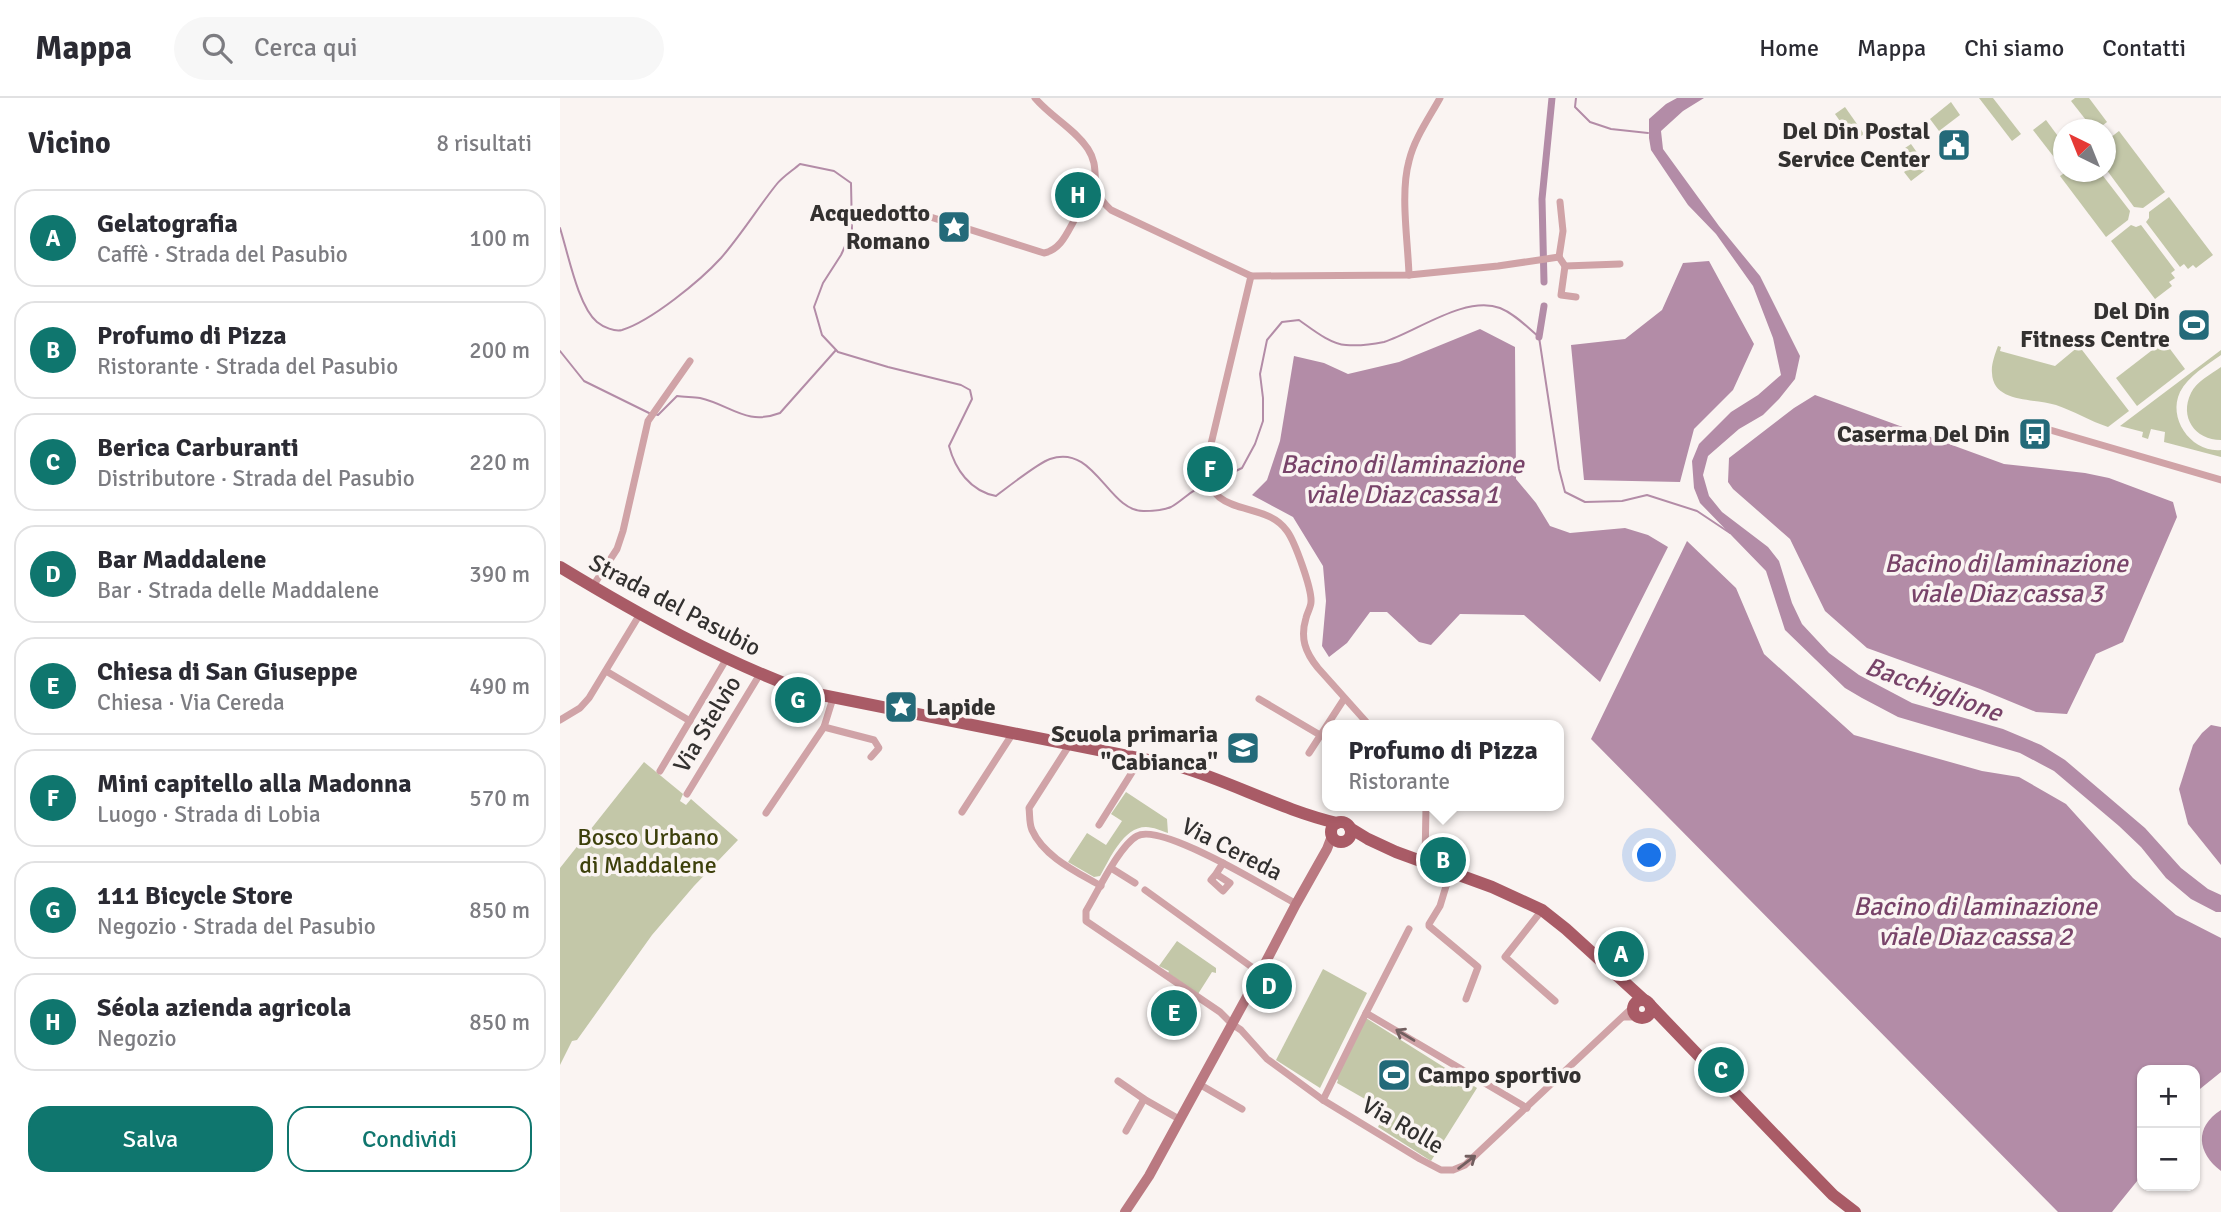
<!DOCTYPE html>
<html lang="it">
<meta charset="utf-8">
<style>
:root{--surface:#fff;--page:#f7f7f7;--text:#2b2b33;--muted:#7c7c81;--line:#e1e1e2;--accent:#0f766e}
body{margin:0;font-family:Signika,sans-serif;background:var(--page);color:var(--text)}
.controls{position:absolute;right:21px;bottom:21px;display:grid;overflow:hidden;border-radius:14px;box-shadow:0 2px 5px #0004}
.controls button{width:63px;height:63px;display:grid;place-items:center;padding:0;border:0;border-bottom:2px solid var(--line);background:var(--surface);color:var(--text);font:35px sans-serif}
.compass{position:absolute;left:1493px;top:21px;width:63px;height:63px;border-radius:50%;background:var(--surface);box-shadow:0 2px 5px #0004;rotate:317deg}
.you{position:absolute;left:1090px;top:758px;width:24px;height:24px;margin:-18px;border:5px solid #fff;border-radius:50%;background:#1a73e8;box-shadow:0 0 0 10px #1a73e833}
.badge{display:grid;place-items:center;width:46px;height:46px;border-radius:50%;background:var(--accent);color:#fff;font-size:23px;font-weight:700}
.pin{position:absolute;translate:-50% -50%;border:4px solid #fff;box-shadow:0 2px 7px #0006}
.popup{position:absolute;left:762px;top:622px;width:242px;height:91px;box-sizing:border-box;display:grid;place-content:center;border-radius:14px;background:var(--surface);filter:drop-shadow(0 2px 5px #0005);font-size:23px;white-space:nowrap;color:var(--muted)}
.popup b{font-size:26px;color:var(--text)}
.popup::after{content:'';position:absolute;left:50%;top:100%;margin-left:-14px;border:14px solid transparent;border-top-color:var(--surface)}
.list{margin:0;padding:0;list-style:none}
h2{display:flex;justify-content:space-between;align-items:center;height:91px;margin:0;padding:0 28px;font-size:30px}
h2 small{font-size:23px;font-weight:400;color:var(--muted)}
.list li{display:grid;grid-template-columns:46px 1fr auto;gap:21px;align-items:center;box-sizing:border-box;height:98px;margin:0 14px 14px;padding:0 14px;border:2px solid var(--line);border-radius:21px}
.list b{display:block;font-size:26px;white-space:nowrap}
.list p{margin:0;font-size:23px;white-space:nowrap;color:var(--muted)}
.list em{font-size:23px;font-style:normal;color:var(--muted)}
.actions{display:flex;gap:14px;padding:21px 28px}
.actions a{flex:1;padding:16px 0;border:2px solid var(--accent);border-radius:21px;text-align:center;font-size:24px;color:var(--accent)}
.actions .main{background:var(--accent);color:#fff}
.icon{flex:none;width:38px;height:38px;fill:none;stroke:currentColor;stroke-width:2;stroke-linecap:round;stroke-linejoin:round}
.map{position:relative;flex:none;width:1661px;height:1114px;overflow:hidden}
header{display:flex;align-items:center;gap:42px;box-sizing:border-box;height:98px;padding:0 35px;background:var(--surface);border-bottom:2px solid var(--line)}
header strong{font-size:33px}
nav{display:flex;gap:38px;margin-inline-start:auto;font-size:24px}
.search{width:490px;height:63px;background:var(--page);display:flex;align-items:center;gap:18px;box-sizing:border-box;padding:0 24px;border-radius:38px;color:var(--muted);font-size:26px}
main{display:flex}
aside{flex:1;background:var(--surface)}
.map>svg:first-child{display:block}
.green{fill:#c3c7a8}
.water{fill:#b38ca7}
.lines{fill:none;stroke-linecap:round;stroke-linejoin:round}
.stream{stroke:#b38ca7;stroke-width:2}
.canal{stroke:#b38ca7;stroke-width:7}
.street{stroke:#d0a3a7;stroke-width:7}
.secondary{stroke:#ba7981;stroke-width:10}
.primary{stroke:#a95b66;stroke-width:12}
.oneway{stroke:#725f60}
.labels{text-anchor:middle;stroke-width:7;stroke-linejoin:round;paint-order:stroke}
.poi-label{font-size:24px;font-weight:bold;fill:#333130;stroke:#faf4f2;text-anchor:end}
.street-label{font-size:24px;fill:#333130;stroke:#faf4f2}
.park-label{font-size:24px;fill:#3d400b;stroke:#faf4f2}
.water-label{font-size:26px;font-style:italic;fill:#784369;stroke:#faf4f2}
</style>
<header>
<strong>Mappa</strong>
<div class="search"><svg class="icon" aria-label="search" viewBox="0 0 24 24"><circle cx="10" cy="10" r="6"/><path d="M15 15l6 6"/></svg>Cerca qui</div>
<nav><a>Home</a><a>Mappa</a><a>Chi siamo</a><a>Contatti</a></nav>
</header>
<main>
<aside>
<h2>Vicino<small>8 risultati</small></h2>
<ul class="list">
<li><span class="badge">A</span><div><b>Gelatografia</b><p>Caffè · Strada del Pasubio</p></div><em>100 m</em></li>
<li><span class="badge">B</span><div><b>Profumo di Pizza</b><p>Ristorante · Strada del Pasubio</p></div><em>200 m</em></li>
<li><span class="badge">C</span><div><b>Berica Carburanti</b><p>Distributore · Strada del Pasubio</p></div><em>220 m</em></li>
<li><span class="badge">D</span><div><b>Bar Maddalene</b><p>Bar · Strada delle Maddalene</p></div><em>390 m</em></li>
<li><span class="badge">E</span><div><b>Chiesa di San Giuseppe</b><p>Chiesa · Via Cereda</p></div><em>490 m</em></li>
<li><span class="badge">F</span><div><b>Mini capitello alla Madonna</b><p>Luogo · Strada di Lobia</p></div><em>570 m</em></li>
<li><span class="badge">G</span><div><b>111 Bicycle Store</b><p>Negozio · Strada del Pasubio</p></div><em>850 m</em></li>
<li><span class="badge">H</span><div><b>Séola azienda agricola</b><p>Negozio</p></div><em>850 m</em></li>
</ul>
<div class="actions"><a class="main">Salva</a><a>Condividi</a></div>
</aside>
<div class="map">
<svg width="1661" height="1114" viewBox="0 0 1661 1114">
<rect width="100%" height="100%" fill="#faf4f2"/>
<!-- green -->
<g class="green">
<path d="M1419,0h14l28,36 -9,7z"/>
<path d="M1515,0h14l18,24 -9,7h-5l-22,-28z"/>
<path d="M1391,4l9,13 -21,16 -9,-12z"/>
<path d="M1285,9l19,27 -10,7 -19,-27z"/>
<path d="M1486,22l17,23v13l-6,5 -24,-31z"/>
<path d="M1559,33l46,61 -22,16 -9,-1 -28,-38v-28z"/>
<path d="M1351,46l17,24 -17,13 -7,-9 9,-6 -11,-16z"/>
<path d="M1506,74h34l30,39 -2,9 -22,17 -46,-61z"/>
<path d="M1609,99l44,58 -17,13 -3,-3 -5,4 -4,-5 -4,3 -34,-45 3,-4v-6z"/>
<path d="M1571,127l5,2 5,-2 34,45 -4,3 4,5 -6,4 3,4 -17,13 -44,-58z"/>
<path d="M1604,243l21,28 -48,37 -21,-28z"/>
<path d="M1438,248l3,1 -1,4 55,15 24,-20 50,65 -21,16c-18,-6 -34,-16 -52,-22 -20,-7 -63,-1 -64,-32 -1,-8 3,-19 6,-27z"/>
<path d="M1661,252v5c-14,10 -33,21 -41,37 -13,27 12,61 41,58v7l-57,-15 1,-10 -14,-3 -3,10 -6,-2 1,-5 -23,-6z"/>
<path d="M1661,269v73c-26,0 -42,-23 -30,-47 5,-11 20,-19 30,-26z"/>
<path d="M84,664l39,32 -3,7 6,4 5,-6 47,41 -44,46 -42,49 -75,105 -5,1 -12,24v-197z"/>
<path d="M566,694l41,27 1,14c-6,-2 -15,-6 -22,-6 -23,0 -36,32 -46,49l-6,1 -26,-15 19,-29 19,12 16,-24 -11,-7z"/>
<path d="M617,843l39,27v5l-4,-1 -14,22 -30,-21 1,-2 -10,-5z"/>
<path d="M763,871l44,24 -47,95 -44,-28z"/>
<path d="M806,920l111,70 -46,73 -53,-34 8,-16 -49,-28 1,-3 -4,-3z"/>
</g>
<!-- water -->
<g class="water">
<path d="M1117,0h27l-21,13 -22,20 2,18 56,77 41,50 40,80 -5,23 -16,20 -16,16 -24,14 -31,27 -5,19 6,21 13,16 46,35 11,14 13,42 10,21 27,29 30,22 53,28 91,26 38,16 24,15 80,68 36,40 27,21 13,6v17h-5l-25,-13 -25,-21 -25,-31 -22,-21 -65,-55 -34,-18 -122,-36 -36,-19 -17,-10 -60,-58 -19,-59 -66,-68 -6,-15 -2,-27 7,-17 32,-32 27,-17 23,-20 -8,-37 -20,-52 -37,-52 -28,-29 -37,-55 -2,-12v-19l17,-15z"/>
<path d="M1149,163l45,83 -21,46 -39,39 -14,53 -96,-2 -13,-135 54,-6 37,-29 21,-47z"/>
<path d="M920,231l35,18 1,132 20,24 14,23 20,7 55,-5 23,7 20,12 -68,135 -76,-67 -64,-1 -29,31 -12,-3 -32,-30h-17l-23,31 -18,14 -7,-11 4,-45 -3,-35 -30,-49 -41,-22 15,-15 13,-39 14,-85 30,7 24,11 51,-12z"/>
<path d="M1255,297l189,69 81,9 24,5 64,24 4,15 -54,125 -27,12 -29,60 -31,-2 -56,-23 -113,-41 -42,-37 -35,-72 -57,-50 -5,-7 1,-24 65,-50z"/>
<path d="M1127,443l49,47 28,66 90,81 128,36 37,6 47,27 67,74 43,37 45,23v134l-26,21v-23h-53v105l-30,37h-54l-467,-473z"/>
<path d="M1651,627l10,2v138l-33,-41 -9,-35 14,-44 9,-12z"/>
<path d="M1661,1012v61c-24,-18 -27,-44 0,-61z"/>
</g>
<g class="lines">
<!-- stream -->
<g class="stream">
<path d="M1016,0l-1,9 15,15 21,7 37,4"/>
<path d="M0,130c8,25 18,78 37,94 6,5 18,10 25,8 29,-9 78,-49 99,-72 20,-23 36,-49 55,-73 6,-8 16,-14 24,-21l34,7 17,12 1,48 -11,24 -18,28 -9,24 8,28 16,17 50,15 73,18 9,5 2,9 -23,47c6,23 21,45 47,50 12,-9 42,-33 54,-37 45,-16 58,53 94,52 8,0 20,-1 27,-4 14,-8 20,-18 37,-23"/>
<path d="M0,253l24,30 65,32"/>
<path d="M95,316l3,1 19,-19c7,1 16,1 23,2 31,7 46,28 80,15l56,-63"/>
<path d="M653,384l29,-14 13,-24 8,-23v-23l-3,-24 7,-34 15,-18 17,-2c13,9 31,24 47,25 11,1 28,-1 38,-3 32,-10 81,-47 116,-34 15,6 27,19 39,29l20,132 6,23 20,10 37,-1 25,-6 50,16 33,22"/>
</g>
<!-- canal -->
<g class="canal">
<path d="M984,184l-2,-83 10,-101"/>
<path d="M979,239l5,-31"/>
</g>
<!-- street -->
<g class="street">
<path d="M475,0c16,19 40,31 53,51 15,23 -3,38 23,61l140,66 -45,189c2,56 58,33 81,66 8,11 25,58 24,71 0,5 -4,11 -5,16 -6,20 -1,34 12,50l51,57"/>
<path d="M342,110l142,45c20,-4 25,-27 36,-42 4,-6 12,-10 18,-14"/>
<path d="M999,159l6,9 55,-2"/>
<path d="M999,159l4,-26 -3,-29"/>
<path d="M1005,168l-4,29 15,2"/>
<path d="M849,177c-1,-33 -9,-82 0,-114 5,-22 20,-43 31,-63"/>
<path d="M691,178l158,-1 89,-9 61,-9"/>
<path d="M1473,327l188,55"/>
<path d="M33,488l24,-37 6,-18 25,-110 42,-60"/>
<path d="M46,573l84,50"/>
<path d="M699,601l61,36"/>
<path d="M0,622l20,-12 9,-10 51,-84"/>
<path d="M264,629l50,13 5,8 -8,9"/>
<path d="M510,646l-41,64c1,7 0,15 3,22 12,27 45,42 69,56"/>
<path d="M749,655l35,-54"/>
<path d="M100,673l67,-113"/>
<path d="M127,696l73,-120"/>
<path d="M402,714l51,-79"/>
<path d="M206,715l58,-86 9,-29"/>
<path d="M539,727l42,-67"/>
<path d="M865,764l1,-56"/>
<path d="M551,770l24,15"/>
<path d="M656,776l-5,6 12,11 7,-8 -14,-9 7,-11"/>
<path d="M887,785l-7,23 -11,18v2l49,41 -12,32"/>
<path d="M585,792l115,83"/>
<path d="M736,806c-26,-15 -135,-82 -159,-68 -18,10 -40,57 -51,75v10l134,91 12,12 9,6 26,29 56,41 97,59 21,11h12l12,-5 168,-158"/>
<path d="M982,812l-37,47 50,44"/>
<path d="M806,915l43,-84"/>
<path d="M1064,919h15"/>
<path d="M558,983l26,18 35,20"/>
<path d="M639,986l43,25"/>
<path d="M763,1002l43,-87 161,95"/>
<path d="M566,1033l18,-32"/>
</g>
<!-- secondary -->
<path class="secondary" d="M565,1114l24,-36 111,-203 36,-69 31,-55 5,-13"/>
<!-- primary -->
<g class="primary">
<path d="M0,469c79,48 160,93 247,125l371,74c54,16 104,44 159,57"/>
<circle cx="781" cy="734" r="10"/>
<path d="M790,730l18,11 28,13 96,35 50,23 24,19 78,71"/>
<circle cx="1082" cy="911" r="9"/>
<path d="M1090,907l146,152 37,38 22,17"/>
</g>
</g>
<!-- one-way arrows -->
<defs><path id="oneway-shaft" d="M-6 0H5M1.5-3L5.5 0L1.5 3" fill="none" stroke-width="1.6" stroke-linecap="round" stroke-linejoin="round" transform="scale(1.75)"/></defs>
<g class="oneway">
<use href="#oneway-shaft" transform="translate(845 937) rotate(-149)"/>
<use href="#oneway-shaft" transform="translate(907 1064) rotate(-37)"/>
</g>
<!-- icons -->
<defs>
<symbol id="civic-square" viewBox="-11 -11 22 22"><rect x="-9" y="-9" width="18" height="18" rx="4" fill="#246a79" stroke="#faf4f2"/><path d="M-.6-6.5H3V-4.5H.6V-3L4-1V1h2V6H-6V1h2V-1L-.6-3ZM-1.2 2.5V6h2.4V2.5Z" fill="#fff"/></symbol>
<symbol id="sight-square" viewBox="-11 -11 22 22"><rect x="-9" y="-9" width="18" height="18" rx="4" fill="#246a79" stroke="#faf4f2"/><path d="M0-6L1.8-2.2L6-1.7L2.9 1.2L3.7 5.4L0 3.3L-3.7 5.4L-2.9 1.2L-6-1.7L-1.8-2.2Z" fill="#fff"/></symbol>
<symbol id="stadium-square" viewBox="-11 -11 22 22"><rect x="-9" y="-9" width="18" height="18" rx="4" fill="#246a79" stroke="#faf4f2"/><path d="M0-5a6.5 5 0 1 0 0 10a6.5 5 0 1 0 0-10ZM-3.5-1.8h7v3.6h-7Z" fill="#fff"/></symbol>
<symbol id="bus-square" viewBox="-11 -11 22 22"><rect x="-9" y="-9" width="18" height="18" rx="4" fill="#246a79" stroke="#faf4f2"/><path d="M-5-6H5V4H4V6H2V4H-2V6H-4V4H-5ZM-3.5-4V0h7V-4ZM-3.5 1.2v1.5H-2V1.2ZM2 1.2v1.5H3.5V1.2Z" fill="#fff"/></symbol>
<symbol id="school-square" viewBox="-11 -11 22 22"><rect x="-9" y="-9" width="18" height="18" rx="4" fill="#246a79" stroke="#faf4f2"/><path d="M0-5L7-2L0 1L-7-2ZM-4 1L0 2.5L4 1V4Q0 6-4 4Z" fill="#fff"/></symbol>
</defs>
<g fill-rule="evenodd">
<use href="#civic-square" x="1375" y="28" width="38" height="38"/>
<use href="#sight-square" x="375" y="110" width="38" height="38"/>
<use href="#stadium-square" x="1615" y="208" width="38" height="38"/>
<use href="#bus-square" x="1456" y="317" width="38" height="38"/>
<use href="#sight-square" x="322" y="590" width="38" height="38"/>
<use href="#school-square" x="664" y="631" width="38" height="38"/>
<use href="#stadium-square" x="815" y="958" width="38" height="38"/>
</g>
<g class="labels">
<!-- poi labels -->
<g class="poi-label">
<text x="1370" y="41">Del Din Postal<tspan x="1370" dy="28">Service Center</tspan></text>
<text x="370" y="123">Acquedotto<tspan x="370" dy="28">Romano</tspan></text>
<text x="1610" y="221">Del Din<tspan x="1610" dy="28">Fitness Centre</tspan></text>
<text x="1450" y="344">Caserma Del Din</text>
<text x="366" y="617" text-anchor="start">Lapide</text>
<text x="658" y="644">Scuola primaria<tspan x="658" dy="28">"Cabianca"</tspan></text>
<text x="858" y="985" text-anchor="start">Campo sportivo</text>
</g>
<!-- street labels -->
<g class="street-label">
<text transform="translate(115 507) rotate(28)" y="8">Strada del Pasubio</text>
<text transform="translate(147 626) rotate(-59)" y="8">Via Stelvio</text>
<text transform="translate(672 751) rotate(27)" y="8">Via Cereda</text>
<text transform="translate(843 1027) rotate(30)" y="8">Via Rolle</text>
</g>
<!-- park labels -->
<g class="park-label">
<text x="88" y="747">Bosco Urbano<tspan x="88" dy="28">di Maddalene</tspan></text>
</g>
<!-- water labels -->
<g class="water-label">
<text x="842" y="375">Bacino di laminazione<tspan x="842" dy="30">viale Diaz cassa 1</tspan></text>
<text x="1446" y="474">Bacino di laminazione<tspan x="1446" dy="30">viale Diaz cassa 3</tspan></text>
<text transform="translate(1374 591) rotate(20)" y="9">Bacchiglione</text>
<text x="1415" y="817">Bacino di laminazione<tspan x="1415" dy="30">viale Diaz cassa 2</tspan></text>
</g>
</g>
</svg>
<div class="controls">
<button>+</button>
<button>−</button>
</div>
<svg class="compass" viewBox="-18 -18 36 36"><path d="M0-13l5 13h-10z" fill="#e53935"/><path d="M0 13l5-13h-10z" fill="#7c7c81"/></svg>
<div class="you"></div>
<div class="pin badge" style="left:1061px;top:856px">A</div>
<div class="pin badge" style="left:883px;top:762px">B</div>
<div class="popup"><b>Profumo di Pizza</b>Ristorante</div>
<div class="pin badge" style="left:1161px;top:972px">C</div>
<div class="pin badge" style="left:709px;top:888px">D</div>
<div class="pin badge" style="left:614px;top:915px">E</div>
<div class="pin badge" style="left:650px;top:371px">F</div>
<div class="pin badge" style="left:238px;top:602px">G</div>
<div class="pin badge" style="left:518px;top:97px">H</div>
</div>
</main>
